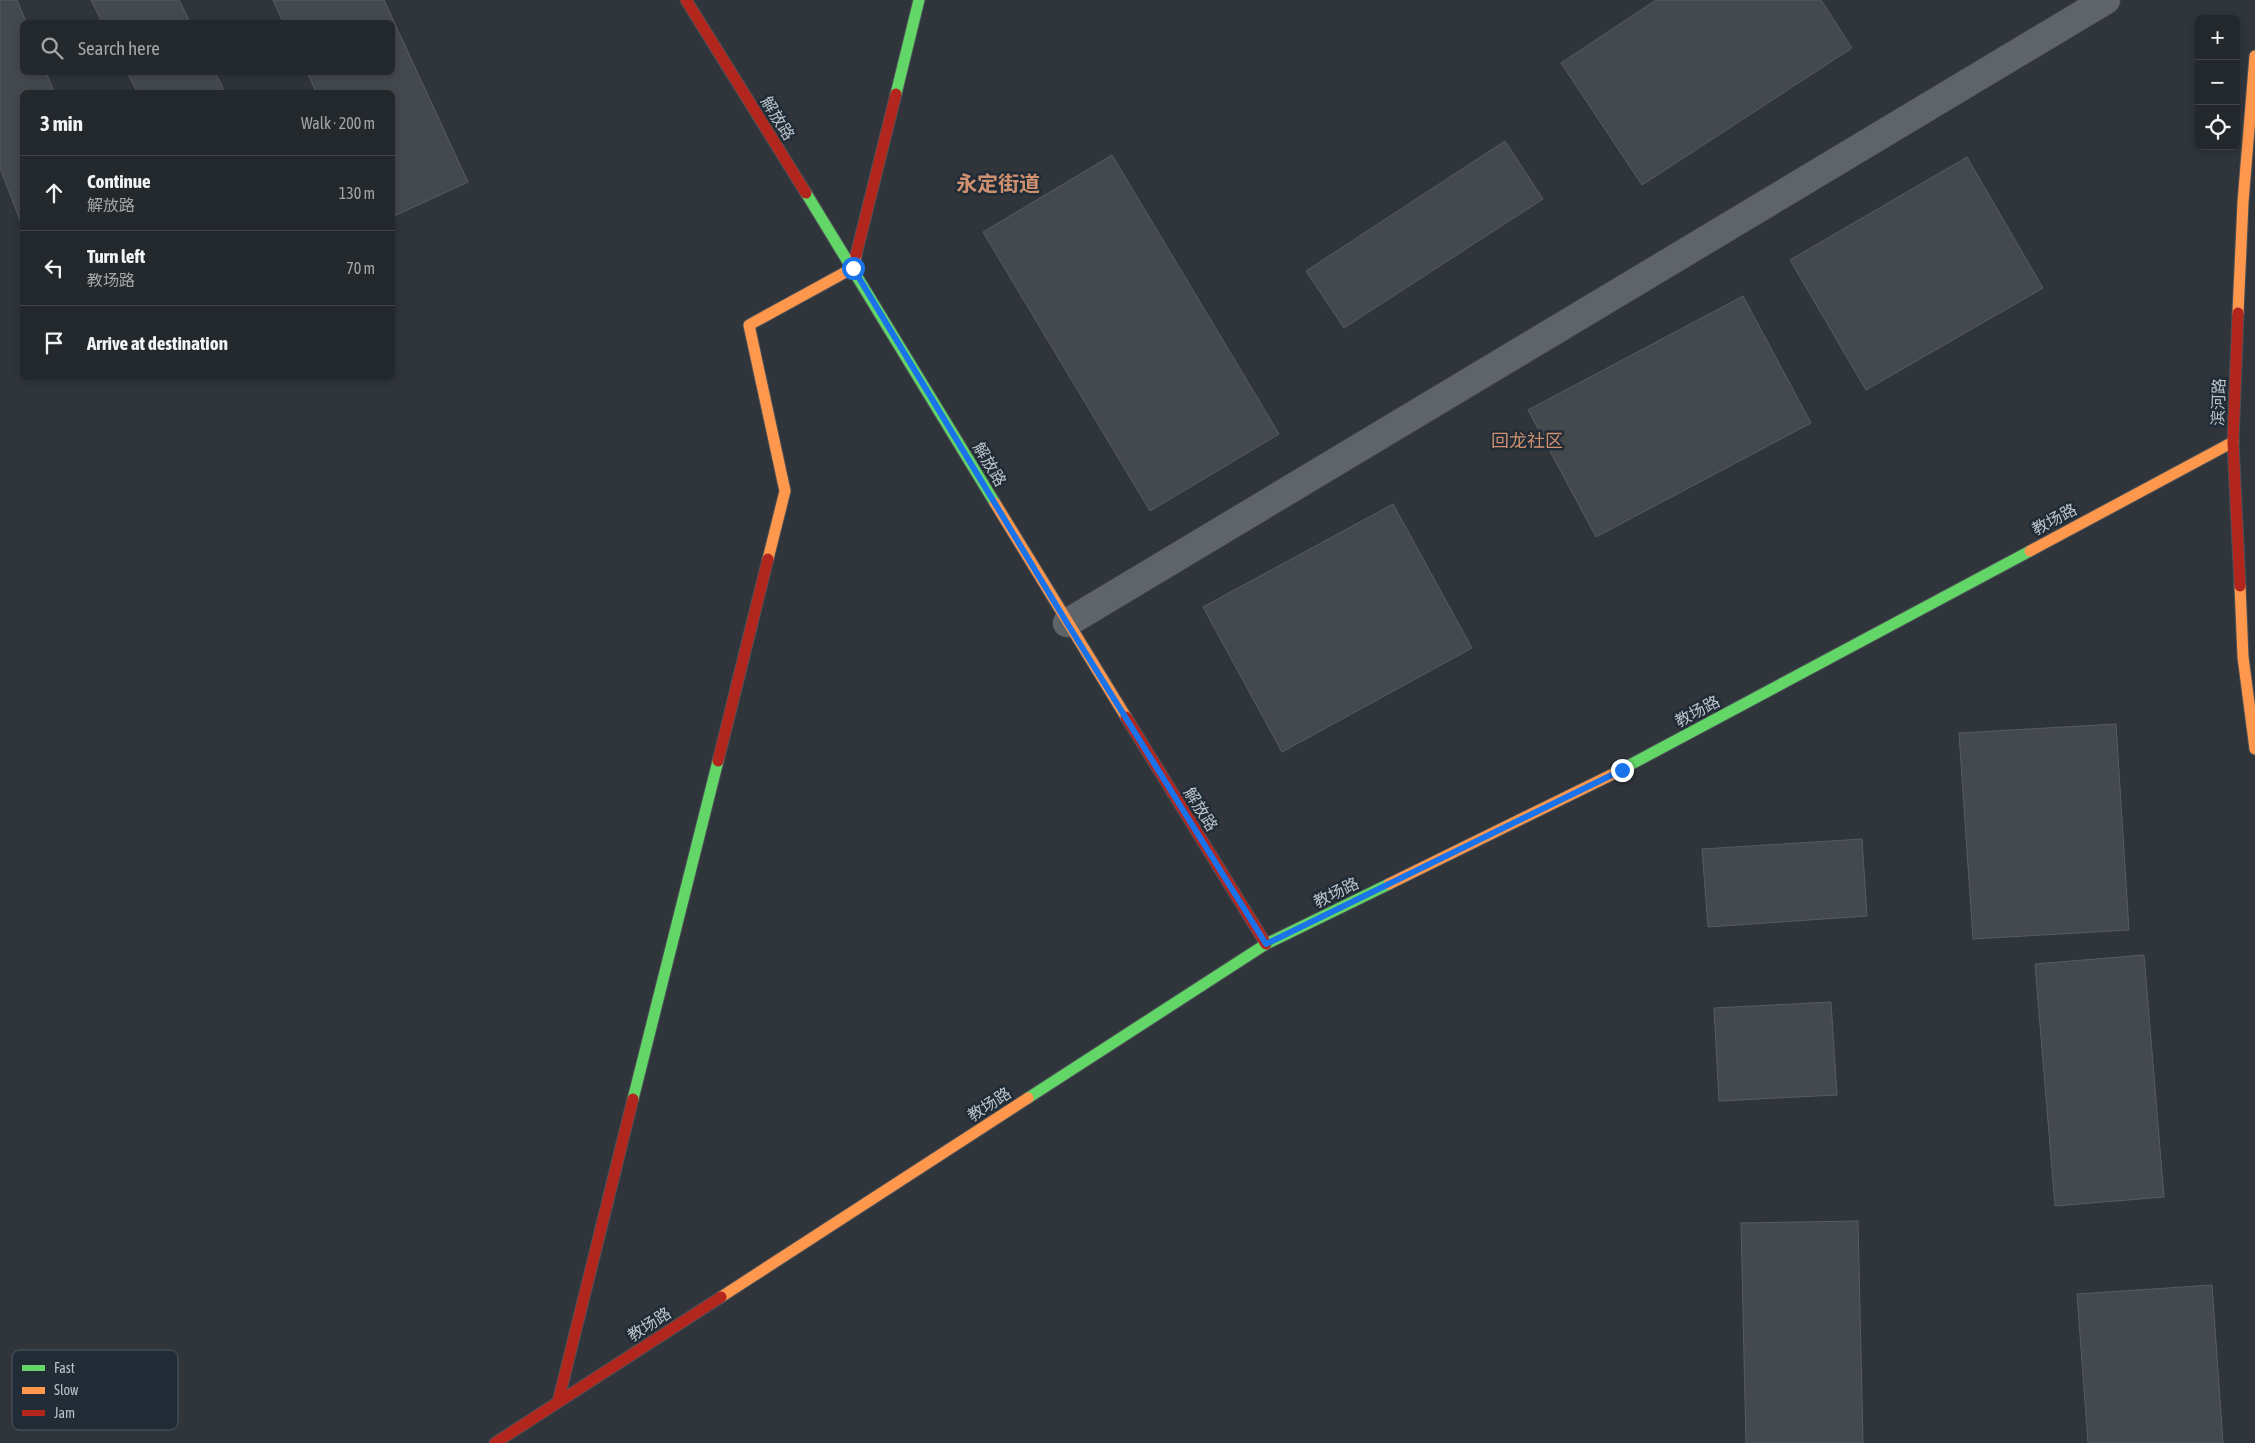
<!DOCTYPE html>
<meta charset="utf-8">
<style>
:root{--surface:#23282c;--page:#2b3034;--text:#f1f3f6;--muted:#a3a6a9;--line:#404448}
body{margin:0;font-family:"Asap Condensed","Noto Sans SC",sans-serif;background:var(--page);color:var(--text)}
.controls{position:absolute;right:15px;top:15px;display:grid;overflow:hidden;border-radius:8px;box-shadow:0 2px 8px #0003}
.controls button{width:45px;height:45px;display:grid;place-items:center;padding:0;border:0;border-bottom:1px solid var(--line);background:var(--surface);color:var(--text);font:25px sans-serif}
.stop{position:absolute;width:15px;height:15px;margin:-11px;border:4px solid #1a73e8;border-radius:50%;background:#fff}
.stop.end{background:#1a73e8;border-color:#fff;box-shadow:0 1px 5px #0008}
.list{margin:0;padding:0;list-style:none}
h2{display:flex;justify-content:space-between;align-items:center;height:65px;margin:0;padding:0 20px;font-size:21px}
h2 small{font-size:16px;font-weight:400;color:var(--muted)}
.list li{display:grid;grid-template-columns:32px 1fr auto;gap:15px;align-items:center;box-sizing:border-box;height:75px;padding:0 20px;border-top:1px solid var(--line)}
.list b{display:block;font-size:19px;white-space:nowrap}
.list p{margin:0;font-size:16px;white-space:nowrap;color:var(--muted)}
.list em{font-size:16px;font-style:normal;color:var(--muted)}
.icon{flex:none;width:28px;height:28px;fill:none;stroke:currentColor;stroke-width:2;stroke-linecap:round;stroke-linejoin:round}
.map{position:relative;flex:none;width:2255px;height:1443px;overflow:hidden}
.search{position:absolute;background:var(--surface);box-shadow:0 2px 8px #0003;left:20px;top:20px;width:375px;height:55px;display:flex;align-items:center;gap:12px;box-sizing:border-box;padding:0 18px;border-radius:8px;color:var(--muted);font-size:19px}
.panel{position:absolute;background:var(--surface);box-shadow:0 2px 8px #0003;left:20px;top:90px;width:375px;height:290px;border-radius:8px}
.map>svg:first-child{display:block}
.building{fill:#44494e;stroke:#575c63}
.lines{fill:none;stroke-linecap:round;stroke-linejoin:round}
.street-casing{stroke:#4c5156;stroke-width:29}
.fast-casing{stroke:#4c5156;stroke-width:13}
.slow-casing{stroke:#4c5156;stroke-width:13}
.jam-casing{stroke:#4c5156;stroke-width:13}
.street{stroke:#5f6469;stroke-width:28}
.fast{stroke:#63d668;stroke-width:11}
.slow{stroke:#ff974d;stroke-width:11}
.jam{stroke:#b3261e;stroke-width:11}
.route{stroke:#1a73e8;stroke-width:6}
.labels{text-anchor:middle;stroke-width:5;stroke-linejoin:round;paint-order:stroke}
.street-label{font-size:16px;fill:#bac2cb;stroke:#212c36}
.neighbourhood-label{font-size:18px;fill:#cf9070;stroke:#212c36}
.district-label{font-size:21px;font-weight:bold;fill:#cf9070;stroke:#212c36}
.key{fill:#212c36;stroke:#4f5963;stroke-width:1}
.key-label{font-size:14px;fill:#bac2cb}
</style>
<div class="map">
<svg width="2255" height="1443" viewBox="0 0 2255 1443">
<rect width="100%" height="100%" fill="#2f353b"/>
<!-- building -->
<g class="building">
<path d="M0,0h17l9,22h-4v50h24l8,20h-32v133l-22,-57z"/>
<path d="M91,0h88l11,22h-88z"/>
<path d="M273,0h111l84,182 -76,35v-125h-76l-9,-20h85v-50h-109z"/>
<path d="M1656,0h165l31,48 -210,137 -81,-122z"/>
<path d="M127,72h88l10,20h-88z"/>
<path d="M1505,141l38,58 -199,129 -38,-57z"/>
<path d="M1112,155l167,279 -129,77 -167,-279z"/>
<path d="M1967,157l76,131 -177,102 -76,-130z"/>
<path d="M1743,296l68,127 -215,114 -68,-127z"/>
<path d="M1393,504l79,144 -190,104 -79,-145z"/>
<path d="M2116,724l13,206 -156,9 -14,-206z"/>
<path d="M1862,839l5,77 -159,11 -6,-78z"/>
<path d="M2144,955l20,242 -109,9 -20,-242z"/>
<path d="M1831,1002l6,93 -118,6 -5,-93z"/>
<path d="M1858,1221l5,222h-117l-5,-220z"/>
<path d="M2212,1285l11,158h-135l-11,-149z"/>
</g>
<g class="lines">
<defs>
<path id="street" d="M1067,623l1039,-623"/>
<g id="fast">
<path d="M896,94l23,-94"/>
<path d="M806,193l189,310"/>
<path d="M1611,775l419,-224"/>
<path d="M1028,1098l238,-154 123,-60"/>
<path d="M633,1099l85,-338"/>
</g>
<g id="slow">
<path d="M2238,313l5,-111 12,-146"/>
<path d="M995,503l131,214"/>
<path d="M2030,551l203,-109"/>
<path d="M768,559l17,-68 -36,-166 104,-57 3,-13"/>
<path d="M2240,586l3,71 12,92"/>
<path d="M1389,884l222,-109"/>
<path d="M721,1297l307,-199"/>
</g>
<g id="jam">
<path d="M686,0l120,193"/>
<path d="M856,255l40,-161"/>
<path d="M2238,313l-5,129 7,144"/>
<path d="M1126,717l140,227"/>
<path d="M718,761l50,-202"/>
<path d="M558,1402l75,-303"/>
<path d="M495,1443l226,-146"/>
</g>
</defs>
<!-- street casing -->
<use href="#street" class="street-casing"/>
<!-- fast casing -->
<use href="#fast" class="fast-casing"/>
<!-- slow casing -->
<use href="#slow" class="slow-casing"/>
<!-- jam casing -->
<use href="#jam" class="jam-casing"/>
<!-- street -->
<use href="#street" class="street"/>
<!-- fast -->
<use href="#fast" class="fast"/>
<!-- slow -->
<use href="#slow" class="slow"/>
<!-- jam -->
<use href="#jam" class="jam"/>
</g>
<g class="lines">
<!-- route -->
<path class="route" d="M853,268l214,355 199,321 356,-174"/>
</g>
<g class="labels">
<!-- street labels -->
<g class="street-label">
<text transform="translate(778 118) rotate(58)" y="6">解放路</text>
<text transform="translate(2218 402) rotate(-88)" y="6">滨河路</text>
<text transform="translate(990 464) rotate(59)" y="6">解放路</text>
<text transform="translate(2054 519) rotate(-28)" y="6">教场路</text>
<text transform="translate(1697 711) rotate(-28)" y="6">教场路</text>
<text transform="translate(1201 809) rotate(58)" y="6">解放路</text>
<text transform="translate(1336 892) rotate(-26)" y="6">教场路</text>
<text transform="translate(989 1104) rotate(-33)" y="6">教场路</text>
<text transform="translate(649 1324) rotate(-33)" y="6">教场路</text>
</g>
<!-- neighbourhood labels -->
<g class="neighbourhood-label">
<text x="1527" y="447">回龙社区</text>
</g>
<!-- district labels -->
<g class="district-label">
<text x="998" y="191">永定街道</text>
</g>
</g>
<!-- legend -->
<rect x="12" y="1350" width="166" height="80" rx="8" class="key"/>
<rect x="22" y="1365" width="23" height="6" fill="#63d668"/>
<rect x="22" y="1387" width="23" height="7" fill="#ff974d"/>
<rect x="22" y="1410" width="23" height="6" fill="#b3261e"/>
<g class="key-label">
<text x="54" y="1373">Fast</text>
<text x="54" y="1395">Slow</text>
<text x="54" y="1418">Jam</text>
</g>
</svg>
<div class="controls">
<button>+</button>
<button>−</button>
<button><svg class="icon" aria-label="locate" viewBox="0 0 24 24"><circle cx="12" cy="12" r="6"/><path d="M12 2v4M12 18v4M2 12h4M18 12h4"/></svg></button>
</div>
<div class="stop" style="left:853px;top:268px"></div>
<div class="stop end" style="left:1622px;top:770px"></div>
<div class="search"><svg class="icon" aria-label="search" viewBox="0 0 24 24"><circle cx="10" cy="10" r="6"/><path d="M15 15l6 6"/></svg>Search here</div>
<section class="panel">
<h2>3 min<small>Walk · 200 m</small></h2>
<ul class="list">
<li><svg class="icon" aria-label="ahead" viewBox="0 0 24 24"><path d="M12 20V5M6 11l6-6 6 6"/></svg><div><b>Continue</b><p>解放路</p></div><em>130 m</em></li>
<li><svg class="icon" aria-label="left" viewBox="0 0 24 24"><path d="M17 20v-9H6M10 6l-5 5 5 5"/></svg><div><b>Turn left</b><p>教场路</p></div><em>70 m</em></li>
<li><svg class="icon" aria-label="arrive" viewBox="0 0 24 24"><path d="M6 21V4h12l-3 4 3 4H6"/></svg><div><b>Arrive at destination</b></div></li>
</ul>
</section>
</div>
